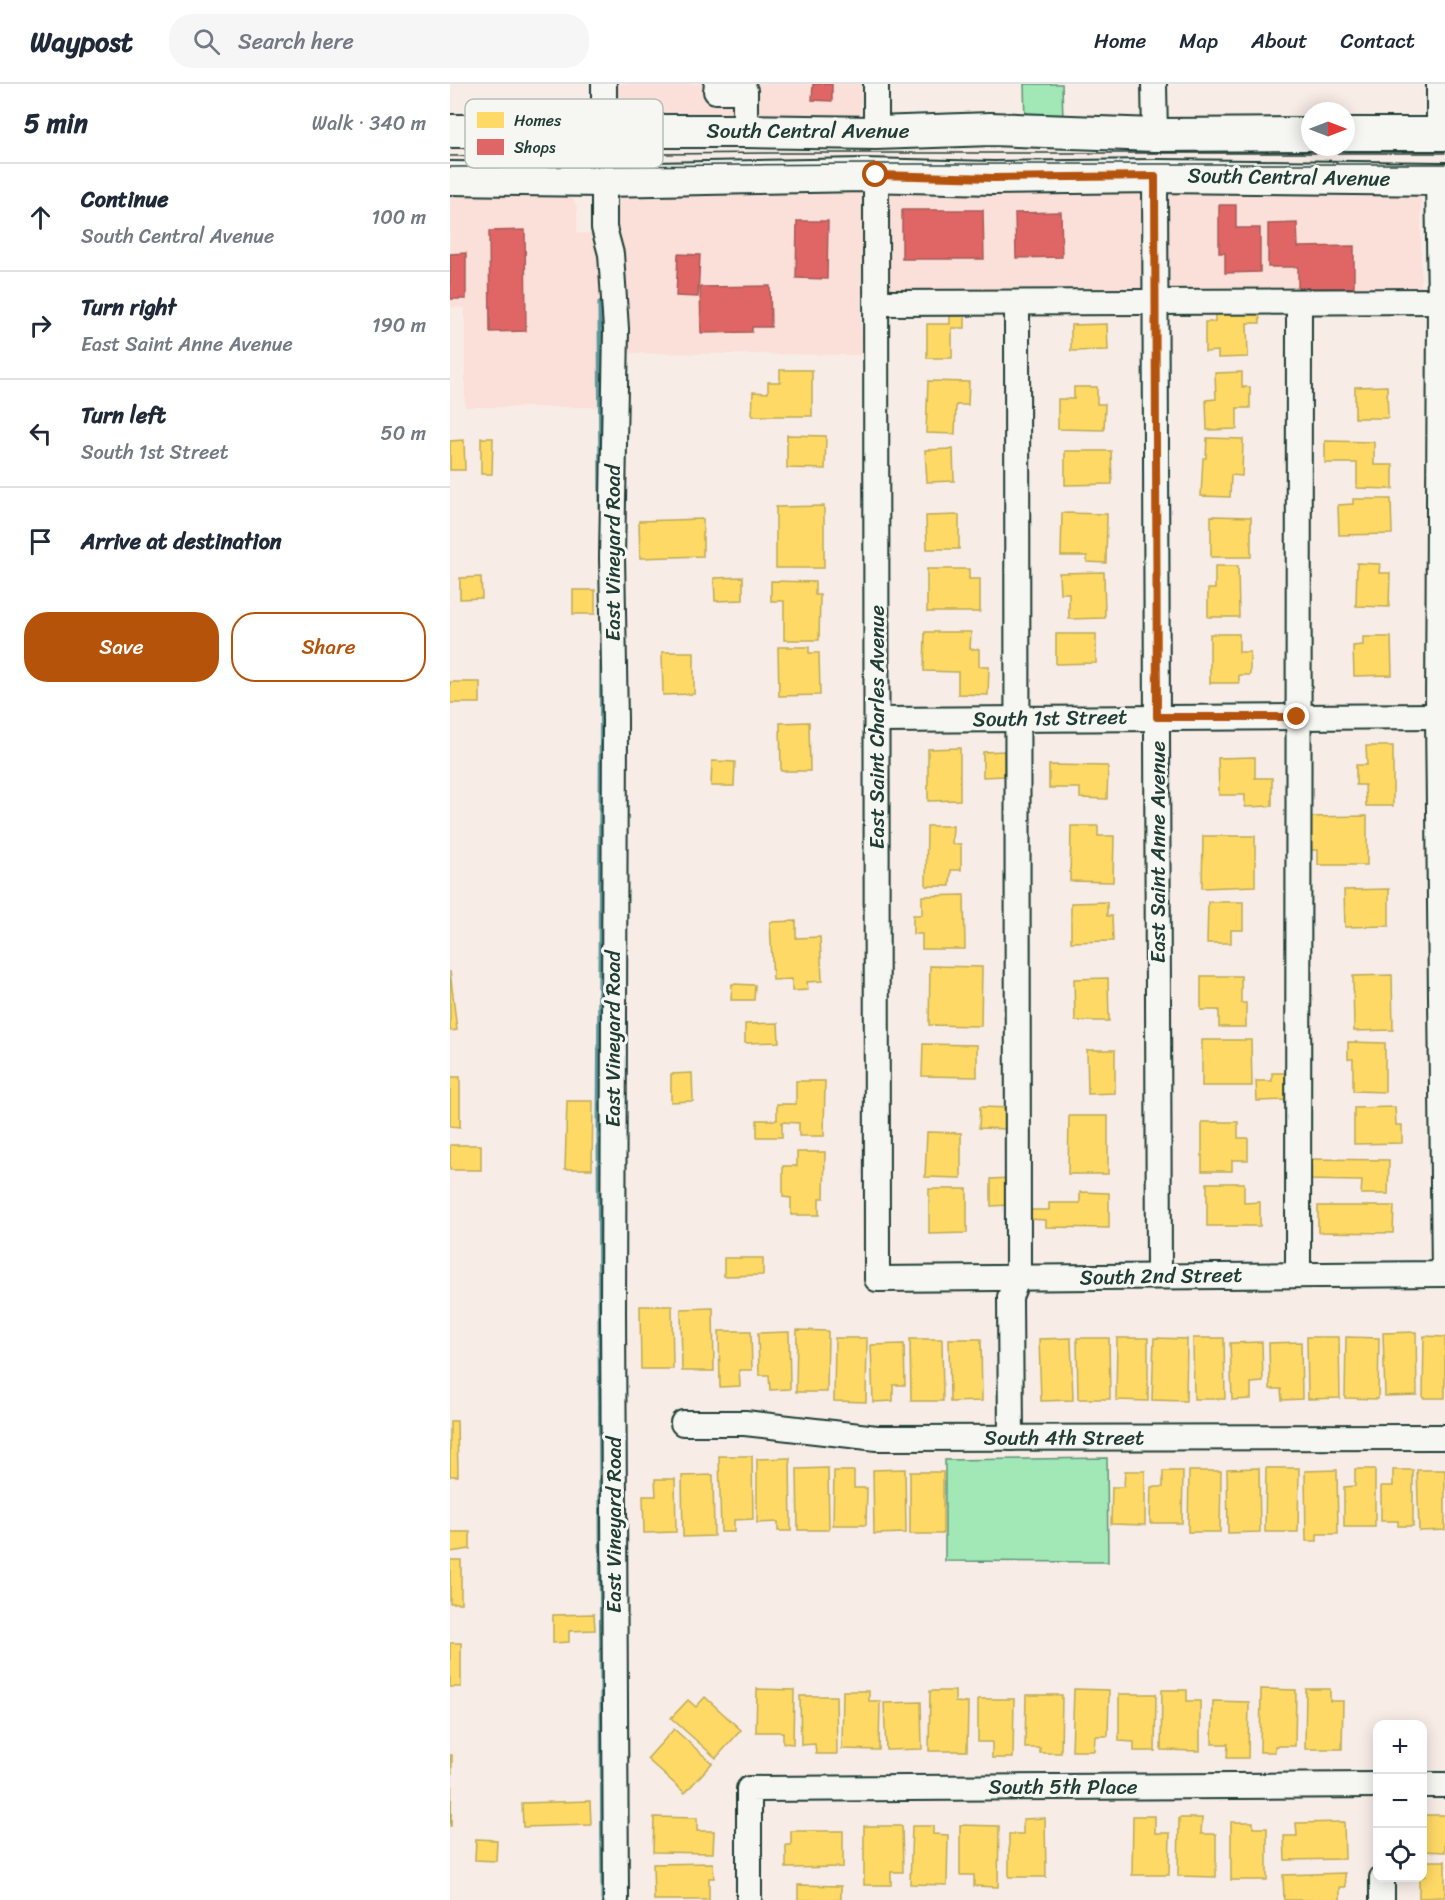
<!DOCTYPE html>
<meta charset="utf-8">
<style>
:root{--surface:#fff;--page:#f6f6f7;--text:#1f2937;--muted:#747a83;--line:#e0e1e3;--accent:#b45309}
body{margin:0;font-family:Sriracha,sans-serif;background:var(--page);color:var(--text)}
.controls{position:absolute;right:18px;bottom:18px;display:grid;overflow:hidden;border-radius:12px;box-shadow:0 3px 15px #0003}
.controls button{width:54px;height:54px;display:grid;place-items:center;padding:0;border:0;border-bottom:2px solid var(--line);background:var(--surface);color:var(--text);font:30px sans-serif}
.compass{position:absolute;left:851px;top:18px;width:54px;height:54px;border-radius:50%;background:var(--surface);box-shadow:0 3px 15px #0003;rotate:90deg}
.stop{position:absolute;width:18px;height:18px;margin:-14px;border:4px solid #b45309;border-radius:50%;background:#fff}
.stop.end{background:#b45309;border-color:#fff;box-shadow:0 2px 6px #0008}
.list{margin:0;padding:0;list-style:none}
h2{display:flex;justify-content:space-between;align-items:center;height:78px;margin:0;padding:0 24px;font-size:26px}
h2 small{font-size:20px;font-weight:400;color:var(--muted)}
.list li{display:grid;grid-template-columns:39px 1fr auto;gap:18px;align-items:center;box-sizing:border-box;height:108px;padding:0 24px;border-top:2px solid var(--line)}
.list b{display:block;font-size:22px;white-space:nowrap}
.list p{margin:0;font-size:20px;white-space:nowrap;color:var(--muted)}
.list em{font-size:20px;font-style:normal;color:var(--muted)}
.actions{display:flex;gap:12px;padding:18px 24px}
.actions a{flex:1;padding:14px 0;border:2px solid var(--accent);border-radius:24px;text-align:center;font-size:21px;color:var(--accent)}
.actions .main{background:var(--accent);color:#fff}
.icon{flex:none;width:33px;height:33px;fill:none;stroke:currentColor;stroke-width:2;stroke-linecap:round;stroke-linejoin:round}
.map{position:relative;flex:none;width:995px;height:1816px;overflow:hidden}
header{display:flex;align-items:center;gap:36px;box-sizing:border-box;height:84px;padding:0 30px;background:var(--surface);border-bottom:2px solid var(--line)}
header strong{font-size:28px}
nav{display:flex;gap:33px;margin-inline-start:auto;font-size:21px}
.search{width:420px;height:54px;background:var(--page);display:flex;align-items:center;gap:15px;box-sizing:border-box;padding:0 21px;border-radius:24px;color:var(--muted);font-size:22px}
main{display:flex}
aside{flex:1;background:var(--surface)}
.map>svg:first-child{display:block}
.built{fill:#fae0d8}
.green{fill:#a1e8b6;stroke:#609275;stroke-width:1.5}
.homes{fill:#ffd966;stroke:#bcaa57;stroke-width:1.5}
.shops{fill:#e06666;stroke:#a65a57;stroke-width:1.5}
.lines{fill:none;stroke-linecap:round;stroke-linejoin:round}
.stream{stroke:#5c979c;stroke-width:5}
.minor-casing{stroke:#1f3d34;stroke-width:28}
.major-casing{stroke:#1f3d34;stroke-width:36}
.minor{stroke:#f6f6f2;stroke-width:24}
.major{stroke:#f6f6f2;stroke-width:32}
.tram{stroke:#1f3d34;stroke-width:1.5}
.route{stroke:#b45309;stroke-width:8}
.labels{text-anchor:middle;stroke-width:6;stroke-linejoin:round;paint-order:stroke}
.street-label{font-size:21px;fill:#1f3d34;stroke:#f6f6f2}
.key{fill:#f6f6f2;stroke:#b6beb9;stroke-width:1.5}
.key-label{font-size:16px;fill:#1f3d34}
</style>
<header>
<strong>Waypost</strong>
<div class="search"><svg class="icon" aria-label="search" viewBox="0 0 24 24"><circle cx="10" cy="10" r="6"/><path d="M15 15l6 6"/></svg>Search here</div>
<nav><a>Home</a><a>Map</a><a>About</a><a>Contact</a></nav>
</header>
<main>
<aside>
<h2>5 min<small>Walk · 340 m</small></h2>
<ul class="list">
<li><svg class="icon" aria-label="ahead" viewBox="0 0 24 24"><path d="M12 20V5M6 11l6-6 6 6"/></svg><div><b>Continue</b><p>South Central Avenue</p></div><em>100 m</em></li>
<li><svg class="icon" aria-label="right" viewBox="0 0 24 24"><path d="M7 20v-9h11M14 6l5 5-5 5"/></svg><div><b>Turn right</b><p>East Saint Anne Avenue</p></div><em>190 m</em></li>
<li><svg class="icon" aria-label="left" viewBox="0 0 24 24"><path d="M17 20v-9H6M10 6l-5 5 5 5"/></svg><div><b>Turn left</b><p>South 1st Street</p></div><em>50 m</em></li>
<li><svg class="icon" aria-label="arrive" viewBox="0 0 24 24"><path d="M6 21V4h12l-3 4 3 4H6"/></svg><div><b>Arrive at destination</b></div></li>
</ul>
<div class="actions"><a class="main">Save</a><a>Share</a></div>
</aside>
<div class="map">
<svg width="995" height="1816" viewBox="0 0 995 1816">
<rect width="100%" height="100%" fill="#f8ece6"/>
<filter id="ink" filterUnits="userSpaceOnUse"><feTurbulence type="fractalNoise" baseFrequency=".0167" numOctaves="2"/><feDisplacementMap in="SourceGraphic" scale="12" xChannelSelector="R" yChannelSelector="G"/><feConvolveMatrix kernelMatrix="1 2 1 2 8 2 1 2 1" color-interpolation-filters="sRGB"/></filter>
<g filter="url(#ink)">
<!-- built -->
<g class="built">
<path d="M166,0h245l-1,38 -240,-3 -4,-9z"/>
<path d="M0,98l118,6 9,20v25l20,1 9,37 -3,136h-138v-99l-15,-1z"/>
<path d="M169,103l802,1v107l-560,1v59l-241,-2 -10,-144z"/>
</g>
<!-- green -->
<g class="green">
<path d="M574,0h38l1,38h-38z"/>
<path d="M657,1374l1,104 -163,-1v-101z"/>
</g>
<!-- homes -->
<g class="homes">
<path d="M500,226h15v18h-13v30h-25v-34h23z"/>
<path d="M809,226l1,13h-13l1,34 -30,1v-7l-13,1v-30h10v-11z"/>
<path d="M657,240l1,26 -37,1v-26z"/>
<path d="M330,286h32v46h-60l1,-24 15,1v-11h12z"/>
<path d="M792,288v15h8v21h-13v21l-30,1 -1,-30 10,-1 -1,-26z"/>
<path d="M478,297l41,1 -1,23h-12l-1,29 -29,-1z"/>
<path d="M937,302l1,32h-33v-31z"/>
<path d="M624,303h23v17h8l-1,26 -46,-1v-30h16z"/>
<path d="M337,351l39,1 -1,33 -38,-1z"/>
<path d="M31,354h12l-1,36h-11z"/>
<path d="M757,354l36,1 -1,37 -11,-1 -1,22 -29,-1 2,-38h3z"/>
<path d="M14,356l1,30h-15v-29z"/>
<path d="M875,357l49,1v23h19v24l-36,-1v-25h-32z"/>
<path d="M503,365l1,32 -27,1 -2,-32z"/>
<path d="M615,367h46l1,33 -47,1z"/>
<path d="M903,415h38l1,35 -53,1 -1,-30 15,-1z"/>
<path d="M374,422v62h-48v-61z"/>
<path d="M612,429l45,1 -1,49 -19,-1v-6h-26z"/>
<path d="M509,431v34h-32l-1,-33z"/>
<path d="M761,432l40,1v40h-40z"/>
<path d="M253,435v37l-63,2 -1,-37z"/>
<path d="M907,479l23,1 -1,9h11l-1,34 -33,-1z"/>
<path d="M765,482h23l1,51h-31v-28h7z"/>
<path d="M477,485h42v10h11v33h-53z"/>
<path d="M654,488l1,46 -36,1v-26h-9l-1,-20z"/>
<path d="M31,493l1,21 -22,1v-21z"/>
<path d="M293,493v23l-28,1 -1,-23z"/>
<path d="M321,497l44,1v13h5l-1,45h-35v-39h-13z"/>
<rect x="123" y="506" width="22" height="24"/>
<path d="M475,548h46l-1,17h9v17h10l-1,29 -30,-1v-22l-34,-1z"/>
<path d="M606,550h40v29l-40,1z"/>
<path d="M760,550h29v18h11v23h-11v8h-29z"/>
<path d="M913,553h28l1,38 -38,1 -1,-30 10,-1z"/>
<path d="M328,563h31v6h10l1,42 -41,1z"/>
<path d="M212,568h32v42l-31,1z"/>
<rect x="0" y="598" width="30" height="21"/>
<path d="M359,638l1,49h-29l-1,-48z"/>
<path d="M916,662h27v60h-27l-1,-21h-9v-20h11z"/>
<path d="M510,664v52l-32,1v-52z"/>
<path d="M554,667v25l-21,1v-25z"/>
<path d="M805,673v21h17v28l-27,1v-12h-26l-1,-37z"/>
<path d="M262,677l23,1 -1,24h-23z"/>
<path d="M599,681l59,1 -1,33 -27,-1v-10h-31z"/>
<path d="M917,732v49h-49v-15h-10l-1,-33z"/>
<path d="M477,742h26l-1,18h9v26h-10l-1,16h-24z"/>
<path d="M621,742h27v10h16l-1,46 -43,-1z"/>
<path d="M753,752h52v50l-53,2z"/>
<path d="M939,805v37l-44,1 -1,-37z"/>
<path d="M514,811l1,54h-43v-15h-9v-19h9v-19z"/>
<path d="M657,818v14h5l1,25 -42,1v-39z"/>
<path d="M758,818h35v28h-12v13h-24z"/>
<path d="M346,837v17l24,-1 2,44 -15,1 1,8 -16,1v-12l-19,1 -3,-58z"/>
<path d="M480,882l52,1 -1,59 -52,-1z"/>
<path d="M0,887l7,59 -7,1z"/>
<path d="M942,891l1,55 -39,1 -1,-55z"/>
<path d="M751,892h40v27h5v24h-27v-17h-18z"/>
<path d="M658,894l1,43h-34l-1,-42z"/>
<path d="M282,900l23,1 -1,15h-23z"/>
<path d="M328,939l1,19 -34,1v-19z"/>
<path d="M752,956h49l1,46h-50z"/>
<path d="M898,958l37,1v49l-32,-1v-32h-5z"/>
<path d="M473,960l54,1v32l-55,-1z"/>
<path d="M637,966h28v43l-27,1z"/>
<path d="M242,989l1,28 -22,1v-28z"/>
<path d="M822,989h16l1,27 -32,1 -1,-20h16z"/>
<path d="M0,993h10v50l-10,-1z"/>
<path d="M346,997h29l-1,55h-25v-13l-17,-1v15h-25v-17h20v-16h19z"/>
<path d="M117,1017h26l-1,68h-27z"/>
<path d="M530,1023l31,1 -1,21 -31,-1z"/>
<path d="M945,1023l1,18h6v18l-48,1v-36z"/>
<path d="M619,1032h39v58h-40z"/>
<path d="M752,1038h36v16h10v22h-16v11h-30z"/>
<path d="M477,1048l34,1v45l-36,-1z"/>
<rect x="0" y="1061" width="31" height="25"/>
<path d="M347,1068h28l-1,46h-5v17h-28v-17l-8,-1v-31h14z"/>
<path d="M855,1075l84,1 -1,34h-27l1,-13 -58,-1z"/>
<path d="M560,1094v27l-19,1v-27z"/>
<path d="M757,1099h37v20l16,-1v24h-53z"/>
<path d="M479,1105h38v44l-38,1z"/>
<path d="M630,1108l29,1v35l-63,-1v-7l-17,-1v-9h20v-7h31z"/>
<path d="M868,1122h76l-1,27 -75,-1z"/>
<path d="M274,1174h39v17l-39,1z"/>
<path d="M190,1222h32l1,63h-32z"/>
<path d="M263,1224l1,63h-32l-1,-62z"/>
<path d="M347,1246l31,1 -1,61h-31z"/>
<path d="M269,1247h32l1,39h-13l1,16 -20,1z"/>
<path d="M339,1248l1,57 -20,1 -1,-15h-10l-1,-42z"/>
<path d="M966,1248l1,63 -32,1 -2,-63z"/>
<path d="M974,1252l21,1v61h-22z"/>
<path d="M857,1253h32l1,61 -32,1z"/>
<path d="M896,1253l33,1 -1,61 -33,-1z"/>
<path d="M385,1254h32l-1,64 -32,-1z"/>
<path d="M621,1254l2,62 -32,1 -2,-62z"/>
<path d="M627,1254h32l1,61h-32z"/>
<path d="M667,1254h31v63l-32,-1z"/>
<path d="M704,1254l33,1 -1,62 -34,-1z"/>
<path d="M743,1254h31l1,61h-31z"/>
<path d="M460,1255h32l1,62h-32z"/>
<path d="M499,1255h32l1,62 -32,1z"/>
<path d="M812,1258l1,40 -12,1v16l-19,1 -2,-57z"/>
<path d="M851,1258l1,57 -20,1 -1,-11h-11l-1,-46z"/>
<path d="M454,1260l1,41h-12v16l-20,1 -2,-57z"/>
<path d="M0,1337h7l1,55h-8z"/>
<path d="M269,1372h33l1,63 -19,1v12h-13z"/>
<path d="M340,1374l1,73h-13v-9l-21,1v-64z"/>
<path d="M378,1384l1,62h-31l-1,-61z"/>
<path d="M809,1384l1,64 -32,1 -1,-64z"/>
<path d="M816,1384h33l-1,64h-33z"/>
<path d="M455,1385l1,64 -32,1 -1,-64z"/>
<path d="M905,1385h20v58h-31v-40l11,-1z"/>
<path d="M887,1386l1,64h-21v7h-11l-1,-70z"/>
<path d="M943,1386h20v56h-15v-5h-17v-35h12z"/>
<path d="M967,1386h28v60l-26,1z"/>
<path d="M384,1387h20v17h13l-1,37h-33z"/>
<path d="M675,1387h20v54l-34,-1 1,-37h12z"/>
<path d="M713,1387h20l-1,52h-32l1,-36h12z"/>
<path d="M739,1387h32l-1,61h-32z"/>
<rect x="460" y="1388" width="33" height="62"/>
<path d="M263,1391l1,61 -31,1 -1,-61z"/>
<path d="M205,1395h20l1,53 -32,1 -1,-37h13z"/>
<path d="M0,1448h20v17l-20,3z"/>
<rect x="0" y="1476" width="11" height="43"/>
<path d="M144,1530l1,16 -26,1v11l-16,1v-28z"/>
<rect x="0" y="1559" width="11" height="44"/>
<path d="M307,1605l37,1 -1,54 -10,-1v-11h-27z"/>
<path d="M624,1605l35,1 -1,46h-13l-1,15h-22z"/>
<path d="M811,1605l35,1 -1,56h-20v6h-15z"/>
<path d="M856,1605h24v12h13l-1,48h-37z"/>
<path d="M712,1606h25v11h13v50l-39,-1z"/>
<path d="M393,1607h26v10h11l-1,49 -37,-1z"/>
<path d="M480,1607h25v11l13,1 -1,48h-38z"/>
<path d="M669,1610h37l-1,57h-21v-9l-15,-1z"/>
<path d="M576,1611h36l-1,58h-21v-5h-15z"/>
<path d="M350,1612h36l1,58h-21l-1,-10 -14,1z"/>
<path d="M255,1613l36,33 -25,28 -45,-40 17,-18 8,7z"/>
<path d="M528,1615h36l-1,59h-21v-16h-14z"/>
<path d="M763,1617l36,1 -1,56h-21l1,-14h-16z"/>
<path d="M471,1618l1,47 -36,1 -2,-47z"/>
<path d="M224,1645l38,34 -27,30 -38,-34z"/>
<path d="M0,1671h2l-1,71h-1z"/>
<path d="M140,1717l1,24 -68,2 -1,-24z"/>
<path d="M974,1731h21v37l-23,-1z"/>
<path d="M683,1732h22v17h15l-1,42h-37z"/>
<path d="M204,1733l43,1v13h17l-1,22 -60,-1z"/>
<path d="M595,1734l1,59h-37v-43h14v-15z"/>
<path d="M729,1734h23l-1,16h15v43l-38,-1z"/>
<path d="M781,1738h22v6h14v52h-36z"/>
<path d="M894,1738l1,37 -60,1 -1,-24h13l-1,-13z"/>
<path d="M510,1741l39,1 -1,61 -24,-1v-11h-14z"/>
<path d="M414,1742h38l1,46h-12v13h-27z"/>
<path d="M462,1742h21v8l15,1 -1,50 -37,-1z"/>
<path d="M341,1747h52v36l-57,1v-23h5z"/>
<path d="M26,1755l21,1 -1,21 -21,-1z"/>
<path d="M975,1777h20v36l-26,1v-20l6,-2z"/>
<path d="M263,1779l1,15h-5v22h-55l-1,-36z"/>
<path d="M895,1789l1,14h-6v13h-56l-1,-25z"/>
<path d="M348,1801l43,1v14h-43z"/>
</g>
<!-- shops -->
<g class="shops">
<path d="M363,0h19v17l-20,-1z"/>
<path d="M769,121h17v23h24v44l-35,1v-20h-6z"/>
<path d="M452,126h81l1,49h-82z"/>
<path d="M611,128l1,45 -46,1 -1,-45z"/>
<path d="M347,137h31l-1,58 -31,-1z"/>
<path d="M847,139l1,24 56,-1v46l-56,1v-26h-30v-43z"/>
<path d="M75,146l1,101 -36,1 -1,-101z"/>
<path d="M16,169v46h-16v-45z"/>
<path d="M228,170l22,1 -2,42 -22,-1z"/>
<path d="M320,202l1,41h-19v5l-51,1 -1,-46z"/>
</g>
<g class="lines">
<!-- stream -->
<g class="stream">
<path d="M150,219l1,205"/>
<path d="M152,554l-3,495 4,767"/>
</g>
<defs>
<g id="minor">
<path d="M154,0v144l7,26 5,75 -4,229 3,162 -2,592 3,588"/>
<path d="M267,0l-1,7h29v40"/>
<path d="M704,0l1,51"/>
<path d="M989,0v50"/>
<path d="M426,49v-49"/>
<path d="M426,91l1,1104 567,-5 -6,-558 2,-415 -2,-122"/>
<path d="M705,92l4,1100"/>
<path d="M427,219l563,-2"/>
<path d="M428,636l560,-4"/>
<path d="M848,1191l1,-973"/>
<path d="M233,1339h62l132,15 568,-1"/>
<path d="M561,1354l-1,-141 8,-20 -1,-974"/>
<path d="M972,1701h23"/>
<path d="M932,1794v22"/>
<path d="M299,1816v-111l629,-4"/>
</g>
<g id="major">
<path d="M0,47h295l131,2 115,-4 164,6 155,-1"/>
<path d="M896,50h99"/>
<path d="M0,94l153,2 260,-5 131,3 161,-2 290,3"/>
</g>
</defs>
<!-- minor casing -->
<use href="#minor" class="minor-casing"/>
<!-- major casing -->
<use href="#major" class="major-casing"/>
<!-- minor -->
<use href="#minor" class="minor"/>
<!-- major -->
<use href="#major" class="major"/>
<!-- tram -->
<g class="tram">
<path d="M0,72l319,-3h676"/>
<path d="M0,83l412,-3h583"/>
</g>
</g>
</g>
<g class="lines" filter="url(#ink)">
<!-- route -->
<path class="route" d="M426,91l118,3 161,-2 2,541h140"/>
</g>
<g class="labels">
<!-- street labels -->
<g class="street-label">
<text x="358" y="54">South Central Avenue</text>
<text transform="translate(839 93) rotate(1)" y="7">South Central Avenue</text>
<text transform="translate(163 469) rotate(-90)" y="7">East Vineyard Road</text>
<text transform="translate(600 634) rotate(-1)" y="7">South 1st Street</text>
<text transform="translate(427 643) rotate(-90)" y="7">East Saint Charles Avenue</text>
<text transform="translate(708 768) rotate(-90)" y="7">East Saint Anne Avenue</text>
<text transform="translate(163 955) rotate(-90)" y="7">East Vineyard Road</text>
<text transform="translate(711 1192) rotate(-1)" y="7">South 2nd Street</text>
<text x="614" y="1361">South 4th Street</text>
<text transform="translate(164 1441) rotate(-90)" y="7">East Vineyard Road</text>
<text x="613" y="1710">South 5th Place</text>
</g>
</g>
<!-- legend -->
<rect x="15" y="15" width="198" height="69" rx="9" class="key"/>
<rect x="27" y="28" width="27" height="16" fill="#ffd966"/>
<rect x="27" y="55" width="27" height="16" fill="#e06666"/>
<g class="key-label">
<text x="64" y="42">Homes</text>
<text x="64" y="69">Shops</text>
</g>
</svg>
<div class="controls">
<button>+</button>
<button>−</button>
<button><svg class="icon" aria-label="locate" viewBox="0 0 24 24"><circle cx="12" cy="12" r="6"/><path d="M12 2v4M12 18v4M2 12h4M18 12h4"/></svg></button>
</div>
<svg class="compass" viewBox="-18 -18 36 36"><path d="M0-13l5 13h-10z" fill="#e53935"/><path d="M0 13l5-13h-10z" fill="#747a83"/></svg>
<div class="stop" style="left:426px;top:91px"></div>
<div class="stop end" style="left:847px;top:633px"></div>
</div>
</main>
